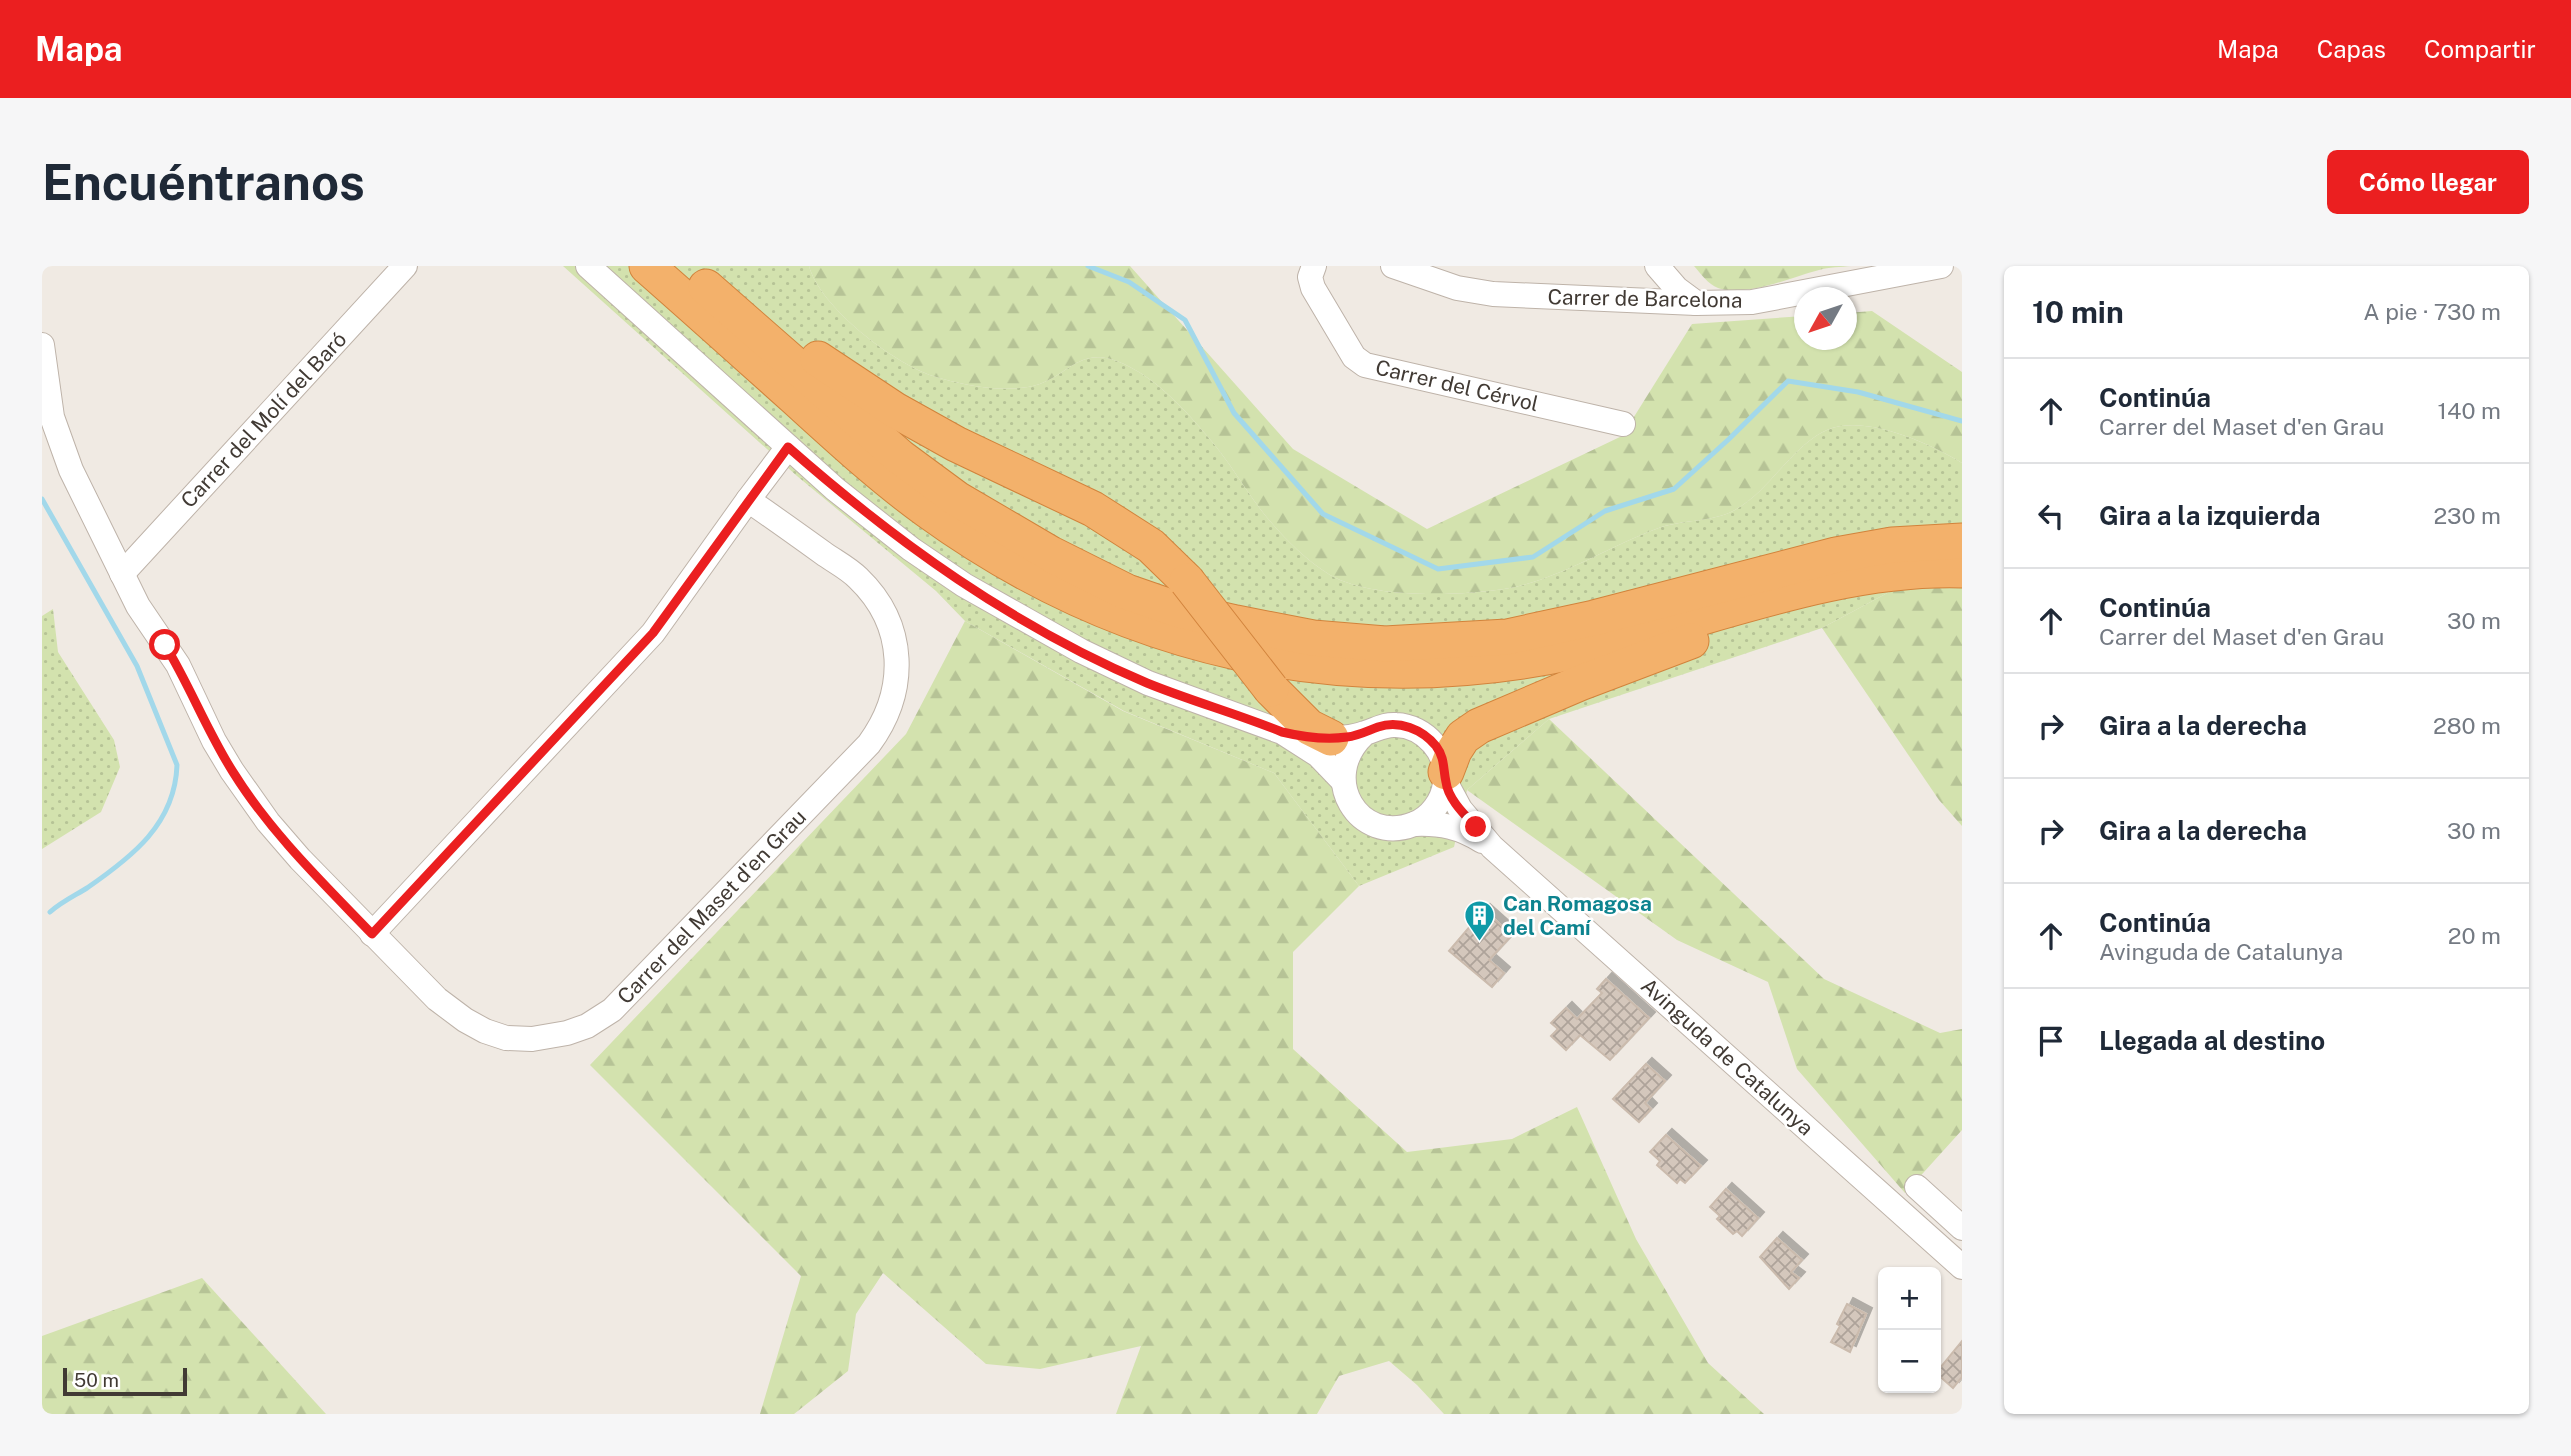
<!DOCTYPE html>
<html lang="es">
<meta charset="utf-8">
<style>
:root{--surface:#fff;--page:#f6f6f7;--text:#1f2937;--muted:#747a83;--line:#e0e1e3;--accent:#eb1f20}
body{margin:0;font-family:"Public Sans",sans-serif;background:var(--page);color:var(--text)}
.controls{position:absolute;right:21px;bottom:21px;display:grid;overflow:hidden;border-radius:10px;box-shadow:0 2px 5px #0004}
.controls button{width:63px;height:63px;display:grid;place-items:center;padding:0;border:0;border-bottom:2px solid var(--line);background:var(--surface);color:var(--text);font:35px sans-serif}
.compass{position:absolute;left:1752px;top:21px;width:63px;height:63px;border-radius:50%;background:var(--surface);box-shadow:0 2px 5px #0004;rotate:230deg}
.scale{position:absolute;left:21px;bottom:18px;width:124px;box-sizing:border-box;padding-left:7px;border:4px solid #413a34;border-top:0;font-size:19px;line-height:24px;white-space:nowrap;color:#413a34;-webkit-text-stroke:5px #fff;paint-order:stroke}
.stop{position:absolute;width:21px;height:21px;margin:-16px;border:5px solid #eb1f20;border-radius:50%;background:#fff}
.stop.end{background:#eb1f20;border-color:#fff;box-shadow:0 2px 7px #0008}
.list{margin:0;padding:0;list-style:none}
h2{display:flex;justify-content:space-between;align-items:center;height:91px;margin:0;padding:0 28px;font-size:30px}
h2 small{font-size:23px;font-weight:400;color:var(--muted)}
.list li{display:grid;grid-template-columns:46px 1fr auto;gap:21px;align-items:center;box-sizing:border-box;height:105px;padding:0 28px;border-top:2px solid var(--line)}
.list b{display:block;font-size:26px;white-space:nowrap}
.list p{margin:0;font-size:23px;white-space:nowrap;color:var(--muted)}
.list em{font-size:23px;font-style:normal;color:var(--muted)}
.icon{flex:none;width:38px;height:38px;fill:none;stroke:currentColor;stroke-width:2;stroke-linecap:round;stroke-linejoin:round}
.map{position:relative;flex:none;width:1920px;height:1148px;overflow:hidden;border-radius:10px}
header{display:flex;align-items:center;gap:42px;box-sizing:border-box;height:98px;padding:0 35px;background:var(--accent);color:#fff}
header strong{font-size:33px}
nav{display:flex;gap:38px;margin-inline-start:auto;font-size:24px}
.intro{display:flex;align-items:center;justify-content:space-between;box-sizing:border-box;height:168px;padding:0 42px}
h1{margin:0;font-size:49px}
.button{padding:18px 32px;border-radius:10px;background:var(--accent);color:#fff;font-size:24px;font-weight:700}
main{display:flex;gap:42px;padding:0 42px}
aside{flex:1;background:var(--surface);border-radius:10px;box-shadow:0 2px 5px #0004}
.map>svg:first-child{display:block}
.grass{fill:url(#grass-dots)}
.forest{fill:url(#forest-firs)}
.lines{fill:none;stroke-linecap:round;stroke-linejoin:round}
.stream{stroke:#a2d8ea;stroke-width:5}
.building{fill:url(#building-cross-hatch);stroke:#cbbbad;stroke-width:2;filter:url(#shadow)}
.minor-casing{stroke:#beb3a9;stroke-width:26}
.highway-casing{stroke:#d1833c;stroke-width:37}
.minor{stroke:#fff;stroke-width:24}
.highway{stroke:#f3b16b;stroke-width:35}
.highway-bridge-casing{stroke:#d1833c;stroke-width:37;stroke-linecap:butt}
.highway-bridge{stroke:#f3b16b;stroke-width:35}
.route{stroke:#eb1f20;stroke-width:9}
.labels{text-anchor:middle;stroke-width:5;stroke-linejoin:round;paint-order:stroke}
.street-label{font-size:21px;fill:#413a34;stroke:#fff}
.culture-label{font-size:21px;font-weight:bold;fill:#0d838f;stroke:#fff;text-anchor:start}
</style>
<header>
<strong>Mapa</strong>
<nav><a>Mapa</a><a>Capas</a><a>Compartir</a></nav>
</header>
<div class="intro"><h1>Encuéntranos</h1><a class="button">Cómo llegar</a></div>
<main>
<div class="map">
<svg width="1920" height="1148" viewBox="0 0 1920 1148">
<defs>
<pattern id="grass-dots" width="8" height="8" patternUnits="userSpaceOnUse" patternTransform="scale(1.75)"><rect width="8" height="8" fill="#d3e2ae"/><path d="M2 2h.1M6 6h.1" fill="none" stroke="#b6c396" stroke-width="1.8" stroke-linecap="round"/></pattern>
<pattern id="forest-firs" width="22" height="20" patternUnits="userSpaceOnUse" patternTransform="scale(1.75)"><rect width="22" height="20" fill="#d3e2ae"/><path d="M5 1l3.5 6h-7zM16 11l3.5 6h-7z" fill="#b6c396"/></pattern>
<pattern id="building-cross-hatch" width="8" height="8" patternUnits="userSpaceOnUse" patternTransform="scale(1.75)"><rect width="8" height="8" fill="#d4c7bc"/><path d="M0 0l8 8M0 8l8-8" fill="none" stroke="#aea39a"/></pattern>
<filter id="shadow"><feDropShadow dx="6" dy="-6" stdDeviation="0" flood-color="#0004"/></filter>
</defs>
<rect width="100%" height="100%" fill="#f0eae3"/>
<!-- grass -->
<g class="grass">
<path d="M521,0h246c11,41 84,97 124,110 29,9 65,16 95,11 42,-7 49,-47 100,-21 32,16 58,45 81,72 19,22 34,48 52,72 18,23 43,49 69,65 42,24 127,21 174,14 55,-9 101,-41 152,-60 25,-10 55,-6 79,-19 23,-13 37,-33 55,-51 10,-11 23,-23 37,-29 38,-16 102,13 135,33v90l-140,75 -273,91 -82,71 -13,57 -95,39 -85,-113 -150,-62 -159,-90 -29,-30 -139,-115z"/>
<path d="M11,343l5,43 56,88 6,27 -19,45 -59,37v-233z"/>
</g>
<!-- forest -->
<g class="forest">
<path d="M767,0h321l163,183 134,80 195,-93 70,-112 112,-8v24h42l1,-27 25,-2 90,61v91c-33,-20 -97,-49 -135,-33 -14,6 -27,18 -37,29 -18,18 -32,38 -55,51 -24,13 -54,9 -79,19 -51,19 -97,51 -152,60 -47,7 -132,10 -174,-14 -26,-16 -51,-42 -69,-65 -18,-24 -33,-50 -52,-72 -23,-27 -49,-56 -81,-72 -51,-26 -58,14 -100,21 -30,5 -66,-2 -95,-11 -40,-13 -113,-69 -124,-110z"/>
<path d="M1652,0h157c-10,1 -22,1 -32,4 -27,7 -74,28 -101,18 -10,-4 -17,-14 -24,-22z"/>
<path d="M1920,287v273l-23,-26 -117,-172z"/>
<path d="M923,355l158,90 151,62 85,113 -66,66v97l114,103 105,-13 65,-32 59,132 72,124 56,51h-320l-27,-29 -28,-24 -50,15 -22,38h-201l25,-68 -101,23 -54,-5 -103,-91 -27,41 -8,57 -54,43h-34l41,-138 -211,-211 316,-331z"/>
<path d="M1507,453l275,260 116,54 22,-4v101l-57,63 -108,-124 -29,-87 -91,-42 -210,-150z"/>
<path d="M160,1012l124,136h-284v-78z"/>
</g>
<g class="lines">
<!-- stream -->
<g class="stream">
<path d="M1046,0l41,16 56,38 49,93 89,101 115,55 95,-12 72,-46 69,-22 55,-50 59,-58 70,11 104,29"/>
<path d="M0,233l95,167 40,99c-2,59 -45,92 -90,123 -13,8 -26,14 -37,24"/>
</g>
</g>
<!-- building -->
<g class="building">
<path d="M1442,644l28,25 -23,25 15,13 -12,14 -43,-36z"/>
<path d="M1564,713l43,39 -39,42 -30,-25 -14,15 -15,-14 7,-7 -7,-6 15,-15 11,11 25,-26 -5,-4z"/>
<path d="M1604,798l19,17 -20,22 6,6 -12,13 -26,-23z"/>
<path d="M1624,869l35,31 -16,17 -5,-4 -3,4 -20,-18 3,-4 -10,-9z"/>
<path d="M1684,923l32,29 -16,18 -5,-5 -4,3 -16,-15 3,-3 -10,-9z"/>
<path d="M1735,972l25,22 -11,12 8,6 -10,11 -29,-32z"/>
<path d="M1805,1038l19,10 -16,38 -19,-10 9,-16 -3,-2z"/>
<path d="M1920,1075v36l-9,11 -17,-15z"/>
</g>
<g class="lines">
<defs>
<g id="minor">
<path d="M546,0l247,223 76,60 53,36 117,66 67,32 134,49 36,23 25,26"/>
<path d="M1272,0l-4,11 3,11 41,69 11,8 258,59"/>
<path d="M1351,0l64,22 36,6 203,9 56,-1 189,-36"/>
<path d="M1615,0l20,23 19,14"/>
<path d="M0,79l10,72 19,53 67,136 40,59 36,76 18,30 36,51 32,37 137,140 28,21 20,11 21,7 26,1 35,-6 20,-7 25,-16 257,-266c39,-53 38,-119 -11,-166 -10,-10 -24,-17 -35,-25 -25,-18 -50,-36 -75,-53l40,-53"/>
<path d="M80,308l283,-308"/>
<path d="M1275,472c16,0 33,1 48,-5 11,-3 19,-9 31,-8 29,1 54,29 49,58 -2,18 -15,35 -31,41 -55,22 -97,-46 -50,-90"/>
<path d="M1404,517l14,26 32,38 470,420"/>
<path d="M1373,558c26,-1 45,3 67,17"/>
<path d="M330,668l281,-301 95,-133"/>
<path d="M1875,921l45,41"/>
</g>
<g id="highway">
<path d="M605,0c49,43 98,87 147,131 43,39 86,79 133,113 193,140 417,192 650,141 125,-28 255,-85 385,-81"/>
<path d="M664,21l194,170 57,42 94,55 76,38 52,18 57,13 77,15 72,6 122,-7 87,-19 242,-63 56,-10 70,-4"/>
<path d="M776,93l77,51 61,34 137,65 58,37 36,35"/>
<path d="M1229,423l38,38 22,11"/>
<path d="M1404,506l8,-21 9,-14 16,-11 101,-43 111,-42"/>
</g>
</defs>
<!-- minor casing -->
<use href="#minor" class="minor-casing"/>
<!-- highway casing -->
<use href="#highway" class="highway-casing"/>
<!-- minor -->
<use href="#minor" class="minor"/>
<!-- highway -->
<use href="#highway" class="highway"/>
<defs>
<path id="highway-bridge" d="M1145,315l84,108"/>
</defs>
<!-- highway-bridge casing -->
<use href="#highway-bridge" class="highway-bridge-casing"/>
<!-- highway-bridge -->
<use href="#highway-bridge" class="highway-bridge"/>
</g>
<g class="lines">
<!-- route -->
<path class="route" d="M123,379c25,41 42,86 68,127 38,61 90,111 139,162l281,-301 135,-186c108,95 225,179 359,236 44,18 91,31 135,49 21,5 43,8 65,5 11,-1 20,-6 31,-10 21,-7 44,2 58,19 9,12 7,23 10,36 2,17 19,33 30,45"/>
</g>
<!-- icons -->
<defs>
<symbol id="building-pin" viewBox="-11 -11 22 30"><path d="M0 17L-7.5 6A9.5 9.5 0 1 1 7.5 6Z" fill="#0f9aa8" stroke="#fff"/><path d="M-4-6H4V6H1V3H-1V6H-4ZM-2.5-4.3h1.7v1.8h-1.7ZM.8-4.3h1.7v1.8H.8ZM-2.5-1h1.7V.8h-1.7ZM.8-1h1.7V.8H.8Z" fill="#fff"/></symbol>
</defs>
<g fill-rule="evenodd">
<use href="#building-pin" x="1420" y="632" width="35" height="47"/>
</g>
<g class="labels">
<!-- street labels -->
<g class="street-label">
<text transform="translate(1603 33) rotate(1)" y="7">Carrer de Barcelona</text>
<text transform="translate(1415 120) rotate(13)" y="7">Carrer del Cérvol</text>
<text transform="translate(222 154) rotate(-47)" y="7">Carrer del Molí del Baró</text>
<text transform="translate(670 641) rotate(-46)" y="7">Carrer del Maset d'en Grau</text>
<text transform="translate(1685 791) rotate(42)" y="7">Avinguda de Catalunya</text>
</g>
<!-- culture labels -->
<g class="culture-label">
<text x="1461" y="645">Can Romagosa<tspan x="1461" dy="24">del Camí</tspan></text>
</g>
</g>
</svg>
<div class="controls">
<button>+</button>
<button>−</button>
</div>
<svg class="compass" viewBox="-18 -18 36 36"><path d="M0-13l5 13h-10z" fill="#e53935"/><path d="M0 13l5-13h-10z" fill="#747a83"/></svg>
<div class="scale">50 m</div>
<div class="stop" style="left:123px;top:379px"></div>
<div class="stop end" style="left:1434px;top:561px"></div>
</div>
<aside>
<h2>10 min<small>A pie · 730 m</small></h2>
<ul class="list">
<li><svg class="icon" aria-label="ahead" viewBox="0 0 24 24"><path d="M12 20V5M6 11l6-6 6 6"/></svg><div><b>Continúa</b><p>Carrer del Maset d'en Grau</p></div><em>140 m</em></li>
<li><svg class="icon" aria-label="left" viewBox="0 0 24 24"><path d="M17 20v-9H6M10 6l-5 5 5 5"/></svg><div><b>Gira a la izquierda</b></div><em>230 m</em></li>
<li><svg class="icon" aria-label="ahead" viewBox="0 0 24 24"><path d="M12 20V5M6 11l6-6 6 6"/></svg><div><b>Continúa</b><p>Carrer del Maset d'en Grau</p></div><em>30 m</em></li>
<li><svg class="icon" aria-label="right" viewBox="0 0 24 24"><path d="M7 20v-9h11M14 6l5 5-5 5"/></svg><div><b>Gira a la derecha</b></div><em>280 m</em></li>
<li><svg class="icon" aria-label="right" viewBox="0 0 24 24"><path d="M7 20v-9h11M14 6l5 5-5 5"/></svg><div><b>Gira a la derecha</b></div><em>30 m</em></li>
<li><svg class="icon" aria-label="ahead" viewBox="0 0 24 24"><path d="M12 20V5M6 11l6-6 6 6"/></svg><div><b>Continúa</b><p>Avinguda de Catalunya</p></div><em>20 m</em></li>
<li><svg class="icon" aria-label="arrive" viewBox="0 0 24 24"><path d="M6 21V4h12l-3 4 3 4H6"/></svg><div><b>Llegada al destino</b></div></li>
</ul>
</aside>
</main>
